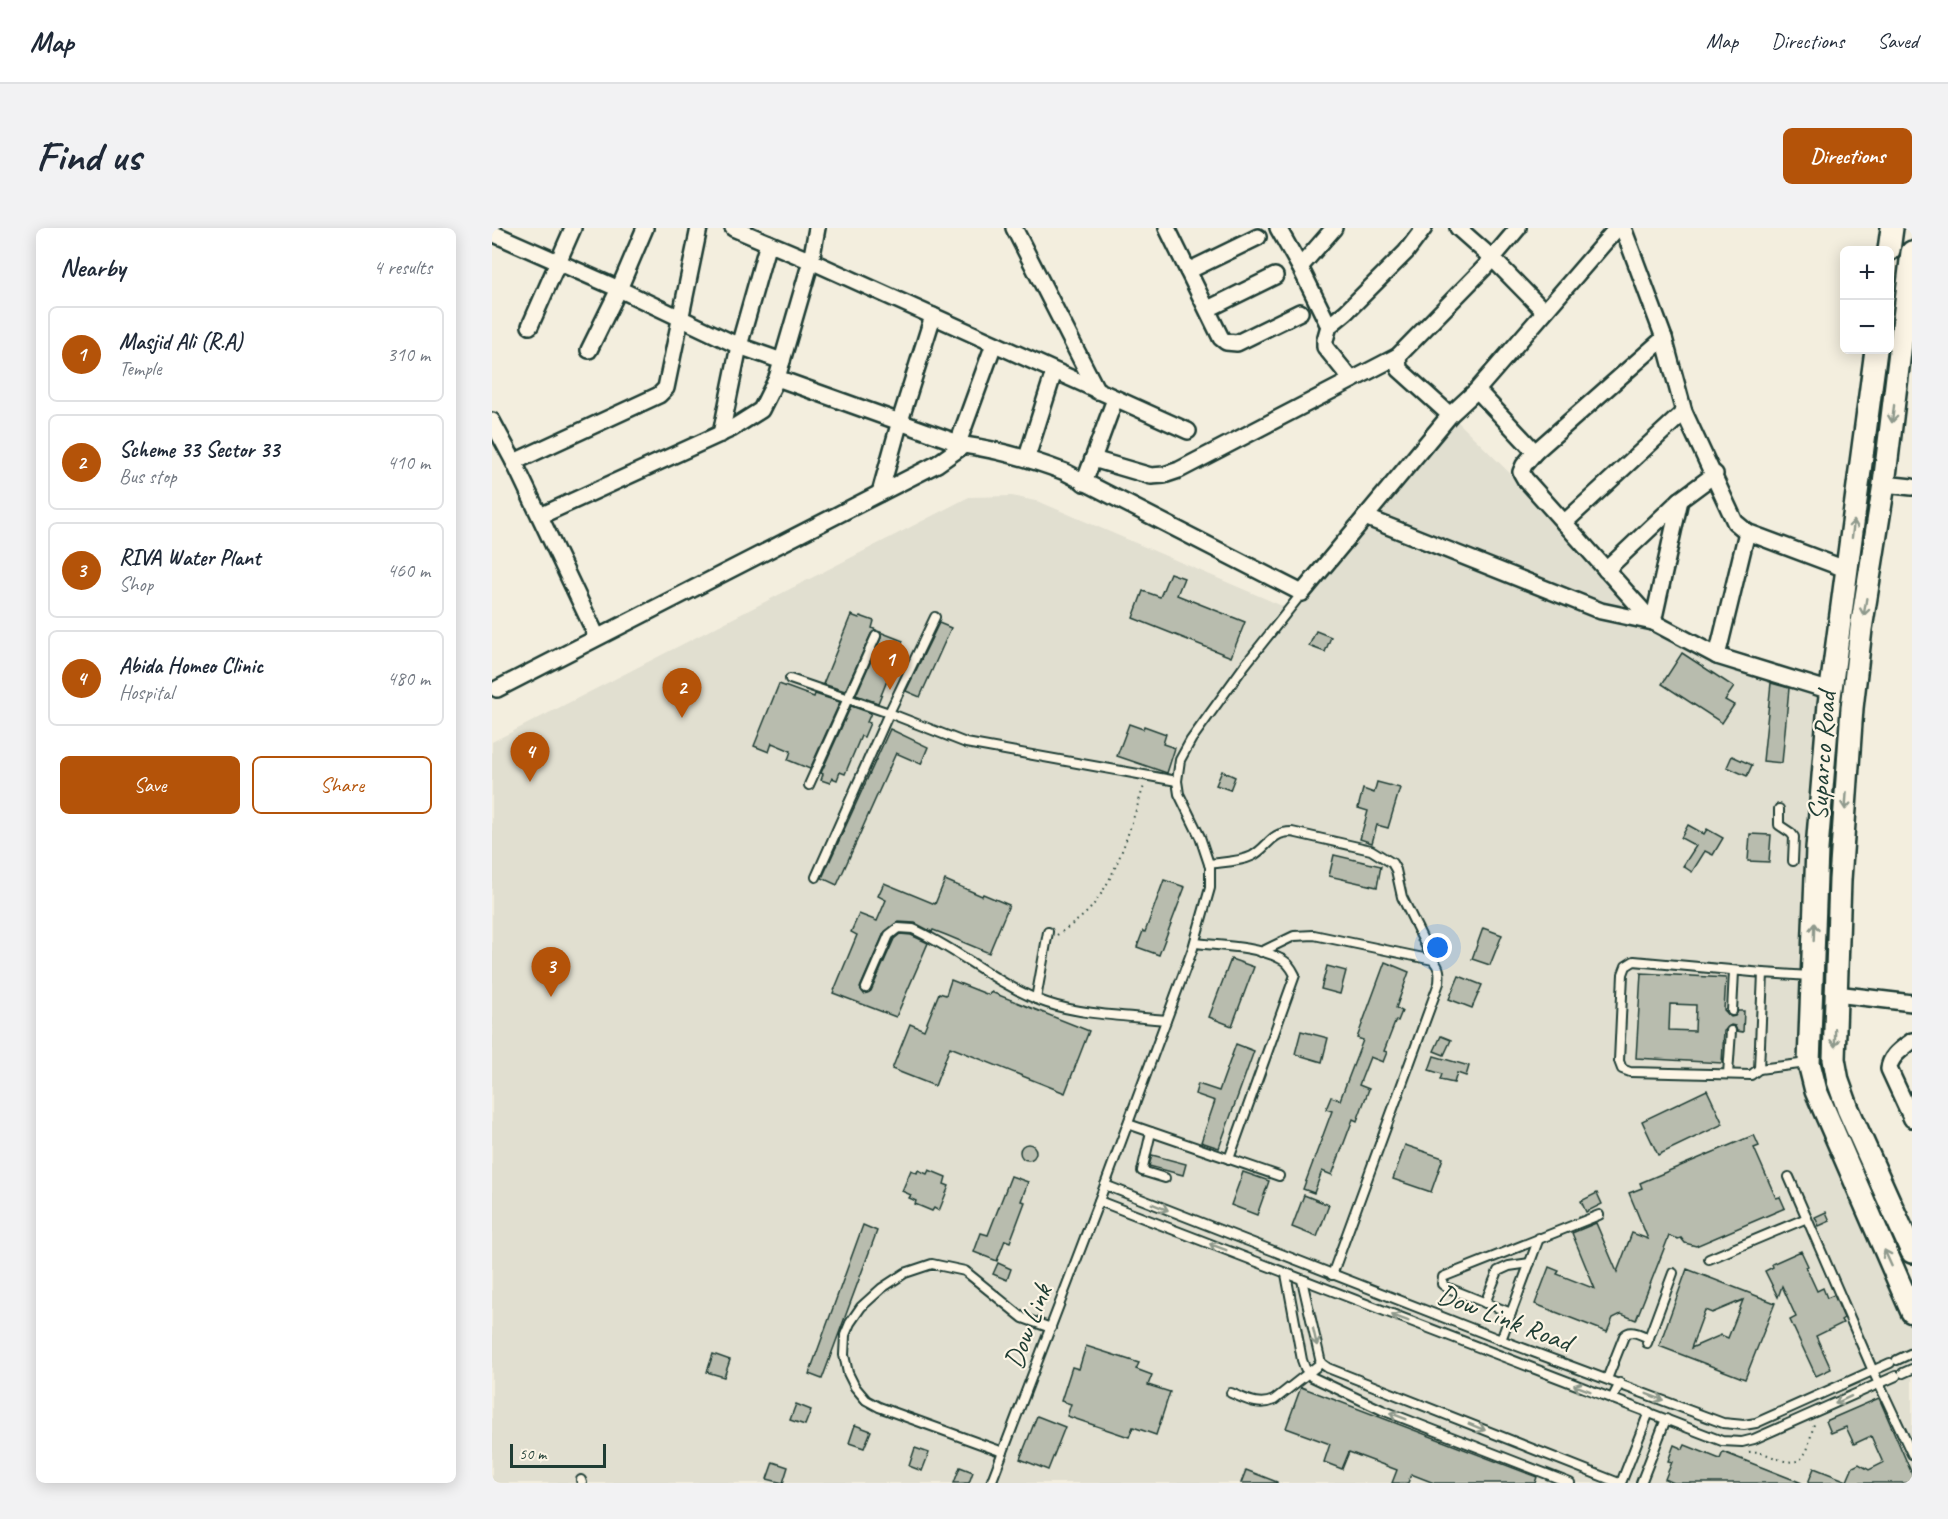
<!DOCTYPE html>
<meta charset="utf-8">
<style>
:root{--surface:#fff;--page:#f2f2f3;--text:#1f2937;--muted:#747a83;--line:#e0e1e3;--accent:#b45309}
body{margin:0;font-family:Caveat,sans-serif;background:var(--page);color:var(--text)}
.controls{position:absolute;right:18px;top:18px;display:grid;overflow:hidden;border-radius:9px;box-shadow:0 3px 15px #0003}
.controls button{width:54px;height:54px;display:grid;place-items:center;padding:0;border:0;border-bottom:2px solid var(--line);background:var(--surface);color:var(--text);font:30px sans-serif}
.scale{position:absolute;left:18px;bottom:15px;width:96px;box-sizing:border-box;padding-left:6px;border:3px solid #1f3d34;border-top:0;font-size:16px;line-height:21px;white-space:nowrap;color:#1f3d34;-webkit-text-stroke:4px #fcf5e5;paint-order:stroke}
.you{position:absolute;left:946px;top:720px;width:21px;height:21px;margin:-15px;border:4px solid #fff;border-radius:50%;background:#1a73e8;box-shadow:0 0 0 9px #1a73e833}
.badge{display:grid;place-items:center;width:39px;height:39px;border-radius:50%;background:var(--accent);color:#fff;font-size:20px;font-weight:700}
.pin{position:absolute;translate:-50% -50px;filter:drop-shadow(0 2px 3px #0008)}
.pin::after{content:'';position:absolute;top:32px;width:21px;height:18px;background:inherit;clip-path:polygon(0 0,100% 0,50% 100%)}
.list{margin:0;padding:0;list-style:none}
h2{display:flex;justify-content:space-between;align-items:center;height:78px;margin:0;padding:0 24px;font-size:26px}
h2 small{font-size:20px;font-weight:400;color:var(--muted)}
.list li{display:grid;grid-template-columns:39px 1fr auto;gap:18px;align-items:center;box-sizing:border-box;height:96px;margin:0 12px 12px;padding:0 12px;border:2px solid var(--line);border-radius:9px}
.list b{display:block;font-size:22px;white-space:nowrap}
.list p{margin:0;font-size:20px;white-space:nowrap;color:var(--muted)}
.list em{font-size:20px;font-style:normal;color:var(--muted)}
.actions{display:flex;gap:12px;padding:18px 24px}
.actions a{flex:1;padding:14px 0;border:2px solid var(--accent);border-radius:9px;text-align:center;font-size:21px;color:var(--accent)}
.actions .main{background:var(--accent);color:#fff}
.map{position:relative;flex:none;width:1420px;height:1255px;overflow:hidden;border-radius:9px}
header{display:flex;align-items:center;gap:36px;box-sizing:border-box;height:84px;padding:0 30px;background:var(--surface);border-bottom:2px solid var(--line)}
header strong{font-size:28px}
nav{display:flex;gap:33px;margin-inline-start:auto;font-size:21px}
.intro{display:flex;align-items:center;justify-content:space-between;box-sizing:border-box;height:144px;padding:0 36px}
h1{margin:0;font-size:42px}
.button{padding:15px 27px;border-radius:9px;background:var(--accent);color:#fff;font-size:21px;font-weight:700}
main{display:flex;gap:36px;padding:0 36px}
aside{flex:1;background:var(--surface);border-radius:9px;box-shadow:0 3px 15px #0003}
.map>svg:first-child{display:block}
.built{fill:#e1dfd0}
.building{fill:#b8bcae;stroke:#1f3d34;stroke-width:1.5;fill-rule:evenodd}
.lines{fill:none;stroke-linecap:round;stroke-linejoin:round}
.lane-casing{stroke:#1f3d34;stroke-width:12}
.street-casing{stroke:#1f3d34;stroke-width:20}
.secondary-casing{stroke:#1f3d34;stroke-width:26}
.path{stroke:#1f3d34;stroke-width:2;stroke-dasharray:1.5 4.5;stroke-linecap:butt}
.lane{stroke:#fcf5e5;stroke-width:8}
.street{stroke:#fcf5e5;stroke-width:15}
.secondary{stroke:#fcf5e5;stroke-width:21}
.oneway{stroke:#8e998c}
.labels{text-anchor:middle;stroke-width:4.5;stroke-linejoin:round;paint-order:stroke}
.street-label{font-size:28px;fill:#1f3d34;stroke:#fcf5e5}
</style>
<header>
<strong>Map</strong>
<nav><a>Map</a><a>Directions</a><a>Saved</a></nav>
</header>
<div class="intro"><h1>Find us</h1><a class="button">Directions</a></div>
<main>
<aside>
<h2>Nearby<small>4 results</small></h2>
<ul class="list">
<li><span class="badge">1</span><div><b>Masjid Ali (R.A)</b><p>Temple</p></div><em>310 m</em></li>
<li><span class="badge">2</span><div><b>Scheme 33 Sector 33</b><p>Bus stop</p></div><em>410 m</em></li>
<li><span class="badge">3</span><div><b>RIVA Water Plant</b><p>Shop</p></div><em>460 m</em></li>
<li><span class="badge">4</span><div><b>Abida Homeo Clinic</b><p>Hospital</p></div><em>480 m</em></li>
</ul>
<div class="actions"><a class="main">Save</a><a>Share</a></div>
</aside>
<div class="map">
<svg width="1420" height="1255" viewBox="0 0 1420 1255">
<rect width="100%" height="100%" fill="#f3eede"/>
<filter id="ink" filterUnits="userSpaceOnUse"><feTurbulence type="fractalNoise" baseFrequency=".0167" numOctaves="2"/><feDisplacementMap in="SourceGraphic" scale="12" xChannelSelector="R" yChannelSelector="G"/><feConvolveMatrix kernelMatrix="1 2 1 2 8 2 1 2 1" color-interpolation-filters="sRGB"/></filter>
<g filter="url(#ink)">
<!-- built -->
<path class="built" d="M961,189l154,152 46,50 64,37 112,38 -20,370 103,244v175h-1420v-741l477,-245 43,-1 28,6 247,106z"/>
<!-- building -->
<g class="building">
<path d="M678,345l14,5 -7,17 68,27 -14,35 -98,-39 10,-27 17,6z"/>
<path d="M359,387l8,3 1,-2 14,5 -2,7 4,2 -5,4 -26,57 -22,-7z"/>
<path d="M447,395l12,5 -31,69 -14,-6z"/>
<path d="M824,403l15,6 -6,15 -16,-6z"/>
<path d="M388,404l23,9 -25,62 -22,-8 25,-57z"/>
<path d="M1190,425l52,34 -9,13 9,5 -12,18 -60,-39z"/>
<path d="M1279,455l18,5 -7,75 -19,-2z"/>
<path d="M287,456l35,13 1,-3 25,8 -30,67 -22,-9 3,-9 -19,-8 -3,9 -15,-6z"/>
<path d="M359,478l20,7 -4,9 3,1 -6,14 -3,-1 -16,38 -5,-2 -3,8 -5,-2 -2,5 -9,-3 2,-6 -2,-1z"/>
<path d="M637,496l14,5 1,-3 22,8 -3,10 12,4 -8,25 -50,-17z"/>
<path d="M398,501l38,18 -7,17 -25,-11 -59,132 -15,-7z"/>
<path d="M1240,528l20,9 -5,11 -20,-9z"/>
<path d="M730,543l13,6 -5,13 -14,-5z"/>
<path d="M885,554l23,6 -12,40 -11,-3 -5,18 -12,-4 8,-28 -10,-3 5,-19 11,4z"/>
<path d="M1196,597l16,9 3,-5 16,9 -10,17 -8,-4 -13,21 -9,-6 13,-20 -15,-8z"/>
<path d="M1258,606l21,1 -2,27 -21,-1z"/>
<path d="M842,627l47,11 -4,21 -48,-11z"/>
<path d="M453,652l37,16 1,-2 26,11 -20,48 -43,-18 -13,-5 -1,2 -17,-9 -17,-1 -14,11 -24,55 4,6 7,-3 23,-52 6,-5 11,1 17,8 -32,74 -63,-24 24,-58 -6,-3 8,-18 18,7 9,-21 -8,-4 6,-13 51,21z"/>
<path d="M672,652l21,7 -26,68 -22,-8 6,-16 2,1z"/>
<path d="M991,700l19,7 -12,30 -18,-6z"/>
<path d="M739,731l23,8 -22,59 -23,-9z"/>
<path d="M893,734l24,10 -13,36 6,3 -4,10 -2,-1 -12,31 3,1 -4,10 -13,-5 -11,28 10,4 -12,32 -4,-2 -21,56 -10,-4 -8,22 -11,-4 29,-78 -6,-2 5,-12 9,3 23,-60 -6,-2z"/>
<path d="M835,738l19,5 -6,23 -19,-5z"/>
<path d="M1149,745l85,5 -2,32 7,7 4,-1 3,-5h6l-1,21 -6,-1 -2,-5 -4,-1 -7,6 -2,32 -86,-5zM1178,776l26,1 -1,26 -26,-1z"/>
<path d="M967,748l23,9 -10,23 -23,-9z"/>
<path d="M459,752l38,15 2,-3 98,39 -24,62 -115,-46 -15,39 -43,-17 18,-45 14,6 15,-37 7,2z"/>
<path d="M809,803l27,7 -6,24 -27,-8z"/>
<path d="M949,808l10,4 -7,15 -10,-4z"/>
<path d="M744,816l18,7 -35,97 -18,-6 14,-41 -20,-7 3,-10 21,7z"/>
<path d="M942,828l35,10 -3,10 -9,-3 -3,10 -14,-3 2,-6 -13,-4z"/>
<path d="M1215,862l16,34 -65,31 -16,-34z"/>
<path d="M1262,907l5,11 -5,2 22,50 4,-1 5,11 -89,38 -11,-3 -4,-5 -3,1 -9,-3 -33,84 -15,-6 -8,4 -6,14 -72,-28 14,-37 10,4 -2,3 38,15 -23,-56 24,-10 21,49 15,-39 16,6 -19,-46 13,-5 -2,-5z"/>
<circle cx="536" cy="924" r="8"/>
<path d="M913,917l38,13 -12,34 -38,-13z"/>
<path d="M660,927l34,9 -3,11 -34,-9z"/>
<path d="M419,942l6,3 1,-3 9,4 2,-4 17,7 -2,7 5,2 -10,25 -5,-3 -2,3 -17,-7 1,-3 -7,-3 2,-3 -9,-4z"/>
<path d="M751,944l26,9 -12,34 -26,-10z"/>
<path d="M519,948l17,6 -7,19 4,1 -15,40 -5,-2 -8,21 -23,-9 7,-19 7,2z"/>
<path d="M1105,965l5,11 -16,8 -5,-11z"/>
<path d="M812,967l25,10 -12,32 -25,-10z"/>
<path d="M1334,984l4,9 -11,5 -4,-9z"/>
<path d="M371,997l14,6 -55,148 -13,-5z"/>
<path d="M1309,1023l7,15 -2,1 11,24 6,-3 4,10 7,-3 10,23 -3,2 2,3 -27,13 15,33 -15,7 -26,-56 6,-3 -14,-31 -4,11 -13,-26 8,-4 -1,-3z"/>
<path d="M506,1035l13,6 -4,11 -14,-6z"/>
<path d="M1195,1041l88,34 -30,76 -86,-33zM1251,1072l-15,38 -7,-3 -30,13 14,-38 7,3z"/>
<path d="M594,1118l53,17 -3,6 16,6 -4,10 22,7 -14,43 -23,-8 -4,10 -62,-21 4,-12 -10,-3 11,-34 7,2z"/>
<path d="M221,1126l17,6 -6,17 -17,-5z"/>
<path d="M809,1159l236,90 -2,6h-101l-23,-9 -3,9h-16l5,-13 -48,-18 -7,17 -18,-7 6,-18 -44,-16z"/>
<path d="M1387,1170l33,76v9h-104l6,-15 33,13 6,-14 6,-3 10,6 14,-7 -12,-27 -17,8 -8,-17 -15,6 -5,-12z"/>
<path d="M304,1176l15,6 -6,15 -15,-5z"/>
<path d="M545,1188l28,11 -17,43 -28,-11z"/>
<path d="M363,1197l16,6 -7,17 -15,-5z"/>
<path d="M1182,1217l9,4 2,-4 35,14 3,-7 79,31h-128l-9,-4 7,-17 -4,-1z"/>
<path d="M423,1220l14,5 -7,18 -13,-5z"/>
<path d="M281,1234l15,5 -5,16 -16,-4z"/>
<path d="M468,1239l13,5 -4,11h-15z"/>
<path d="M754,1242l31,12v1h-36z"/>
</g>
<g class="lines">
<defs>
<g id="lane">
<path d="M298,451l99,34 77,30 211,38"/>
<path d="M317,557l67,-149"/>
<path d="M1287,581v16l12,8 3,4 -1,24"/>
<path d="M717,636c13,-2 31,-2 43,-8 17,-9 18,-24 40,-24l79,18 21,13 4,7 6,27 31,63"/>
<path d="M324,649l73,-164 46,-96"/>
<path d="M703,715c25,3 61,3 84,15 8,3 12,9 16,17l-66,184"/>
<path d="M769,724l33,-16 20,-1 119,25c7,8 7,13 6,23l-107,292"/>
<path d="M374,760l23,-53 9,-7 15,1c47,21 85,57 134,74 35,12 82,13 119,17"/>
<path d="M544,771l12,-67"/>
<path d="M1240,783l2,-40"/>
<path d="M1316,835l-49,6 4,-96 47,3"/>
<path d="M1267,841l-8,6 -121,-3 -8,-3 -3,-8 4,-87 3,-8 8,-5 129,12"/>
<path d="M1236,846l3,-43"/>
<path d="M636,896l151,52"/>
<path d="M659,904l-9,39 23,7"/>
<path d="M1297,949l84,194 39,83"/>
<path d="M613,957l396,155 222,83 21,2 12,-2 134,-60"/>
<path d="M607,973l623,240 20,1 12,-3 142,-63"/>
<path d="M1217,1031l98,-41"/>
<path d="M794,1046l16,86 3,8 7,9 70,33 188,73"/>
<path d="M810,1052l19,83 7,5 291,115"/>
<path d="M993,1075l13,-32 11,-5 21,-3"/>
<path d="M1019,1085l-65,-26 -4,-3 1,-7 156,-62"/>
<path d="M1009,1112l38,-102"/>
<path d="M1155,1115l26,-70"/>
<path d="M1405,1132l15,-7"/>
<path d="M1411,1145l9,-4"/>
<path d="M1115,1151l17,-43c7,-8 17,-1 25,2"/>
<path d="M739,1165c15,6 27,14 43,7l47,-37"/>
<path d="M1120,1171l8,-16"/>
<path d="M511,1224l-124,-45 -13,-7 -11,-13 -7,-14 -4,-18 1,-20 5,-12 11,-16 21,-19 23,-15 27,-9 33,7 58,47 28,10"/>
<path d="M89,1252l1,3"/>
<path d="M499,1255l114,-298 88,-237 17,-60v-21l-10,-30 -21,-43 -2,-13 3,-21 11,-20 54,-75 57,-72"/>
<path d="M1129,1255l28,-71"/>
<path d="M1149,1255l25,-64"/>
</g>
<g id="street">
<path d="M241,0l78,33 377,170"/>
<path d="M325,0l-6,33 -34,117 187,67"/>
<path d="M522,0l83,163"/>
<path d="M675,0l54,110 5,4 11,1 63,-31"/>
<path d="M786,0l22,39 29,59"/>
<path d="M966,0l34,30 52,53"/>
<path d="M1131,0l41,110 20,74 51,110 12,10 101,38"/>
<path d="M0,5l127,56 120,57 43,15"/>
<path d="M808,39l34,-39"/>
<path d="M696,43l70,-34"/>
<path d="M716,81l67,-33"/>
<path d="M38,98l43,-98"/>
<path d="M97,122l30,-61 26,-61"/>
<path d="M906,128l1,13 51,46"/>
<path d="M859,151l-26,-32v-7l4,-14 17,-14 60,-60 18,-24"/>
<path d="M985,162l58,62 129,-114"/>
<path d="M0,193l22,41 83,175"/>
<path d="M229,206l18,-88 29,-103"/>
<path d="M466,215l36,-99"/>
<path d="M1043,224l-11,13 -3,7 4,7 128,143 64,34 114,35"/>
<path d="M535,229l27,-85"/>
<path d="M601,231l58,17 13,-1 15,-5 219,-114 87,-89 33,-39"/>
<path d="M22,234l145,-67 7,-7 33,-160"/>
<path d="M592,255l31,-84"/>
<path d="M1392,256l28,3"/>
<path d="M388,265l20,-72 33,-105"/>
<path d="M48,288l191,-87 30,-19 16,-32"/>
<path d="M873,289l236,94 52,11 27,-122"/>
<path d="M1072,295l120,-111"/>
<path d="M1114,342l74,-70 35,-26"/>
<path d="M1225,428l30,-124"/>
<path d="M5,461l440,-225 27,-19c36,5 67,14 101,27l237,121 148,-178 27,-25 140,-162"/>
<path d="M1344,766l76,9"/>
<path d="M1420,813c-10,8 -22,15 -23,28l23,50"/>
</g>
<g id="secondary">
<path d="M1397,22l3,-22"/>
<path d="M1420,24l-28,232 -23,145 -9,79 -12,172 -6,179 4,22 10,28 64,143"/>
<path d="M1384,122l-47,354 -12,145 -8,214 7,28 96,221"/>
</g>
</defs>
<!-- lane casing -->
<use href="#lane" class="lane-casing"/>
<!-- street casing -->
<use href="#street" class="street-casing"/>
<!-- secondary casing -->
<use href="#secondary" class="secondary-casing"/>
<!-- path -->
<g class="path">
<path d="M565,707c11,-8 24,-16 33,-26 28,-33 40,-83 54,-123"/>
<path d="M1257,1224c18,-3 32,15 51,8l7,-9 7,-27"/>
</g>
<!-- lane -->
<use href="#lane" class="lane"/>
<!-- street -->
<use href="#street" class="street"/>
<!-- secondary -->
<use href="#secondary" class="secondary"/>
</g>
<!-- one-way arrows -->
<defs><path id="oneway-shaft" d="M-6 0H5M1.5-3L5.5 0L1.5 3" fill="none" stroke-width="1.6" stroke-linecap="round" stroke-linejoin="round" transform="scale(1.5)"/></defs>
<g class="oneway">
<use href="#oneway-shaft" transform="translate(1401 186) rotate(97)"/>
<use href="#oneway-shaft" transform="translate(1361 301) rotate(-83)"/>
<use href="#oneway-shaft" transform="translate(1373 379) rotate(99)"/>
<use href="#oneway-shaft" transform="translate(1354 573) rotate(94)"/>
<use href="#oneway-shaft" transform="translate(1322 704) rotate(-88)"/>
<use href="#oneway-shaft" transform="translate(1343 810) rotate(91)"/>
<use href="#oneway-shaft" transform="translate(668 979) rotate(22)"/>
<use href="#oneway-shaft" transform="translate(726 1019) rotate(-159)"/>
<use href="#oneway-shaft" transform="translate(1396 1030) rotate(-114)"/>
<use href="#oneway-shaft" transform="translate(908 1090) rotate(-159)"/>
<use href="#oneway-shaft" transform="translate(823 1109) rotate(77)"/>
<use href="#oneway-shaft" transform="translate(1090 1160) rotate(-159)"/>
<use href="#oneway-shaft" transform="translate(1163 1169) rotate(21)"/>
<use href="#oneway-shaft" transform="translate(1351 1172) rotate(155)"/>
<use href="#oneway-shaft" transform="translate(906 1188) rotate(-159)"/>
<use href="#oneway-shaft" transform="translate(985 1199) rotate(22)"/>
</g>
</g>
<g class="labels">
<!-- street labels -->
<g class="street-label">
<text transform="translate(1329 528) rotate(-86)" y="10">Suparco Road</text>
<text transform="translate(1013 1089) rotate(21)" y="10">Dow Link Road</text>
<text transform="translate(535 1098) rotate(-69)" y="10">Dow Link</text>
</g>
</g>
</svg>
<div class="controls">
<button>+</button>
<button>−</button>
</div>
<div class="scale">50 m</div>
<div class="you"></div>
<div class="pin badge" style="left:398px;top:462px">1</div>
<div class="pin badge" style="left:190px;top:490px">2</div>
<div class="pin badge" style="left:59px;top:769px">3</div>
<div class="pin badge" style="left:38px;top:554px">4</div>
</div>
</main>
